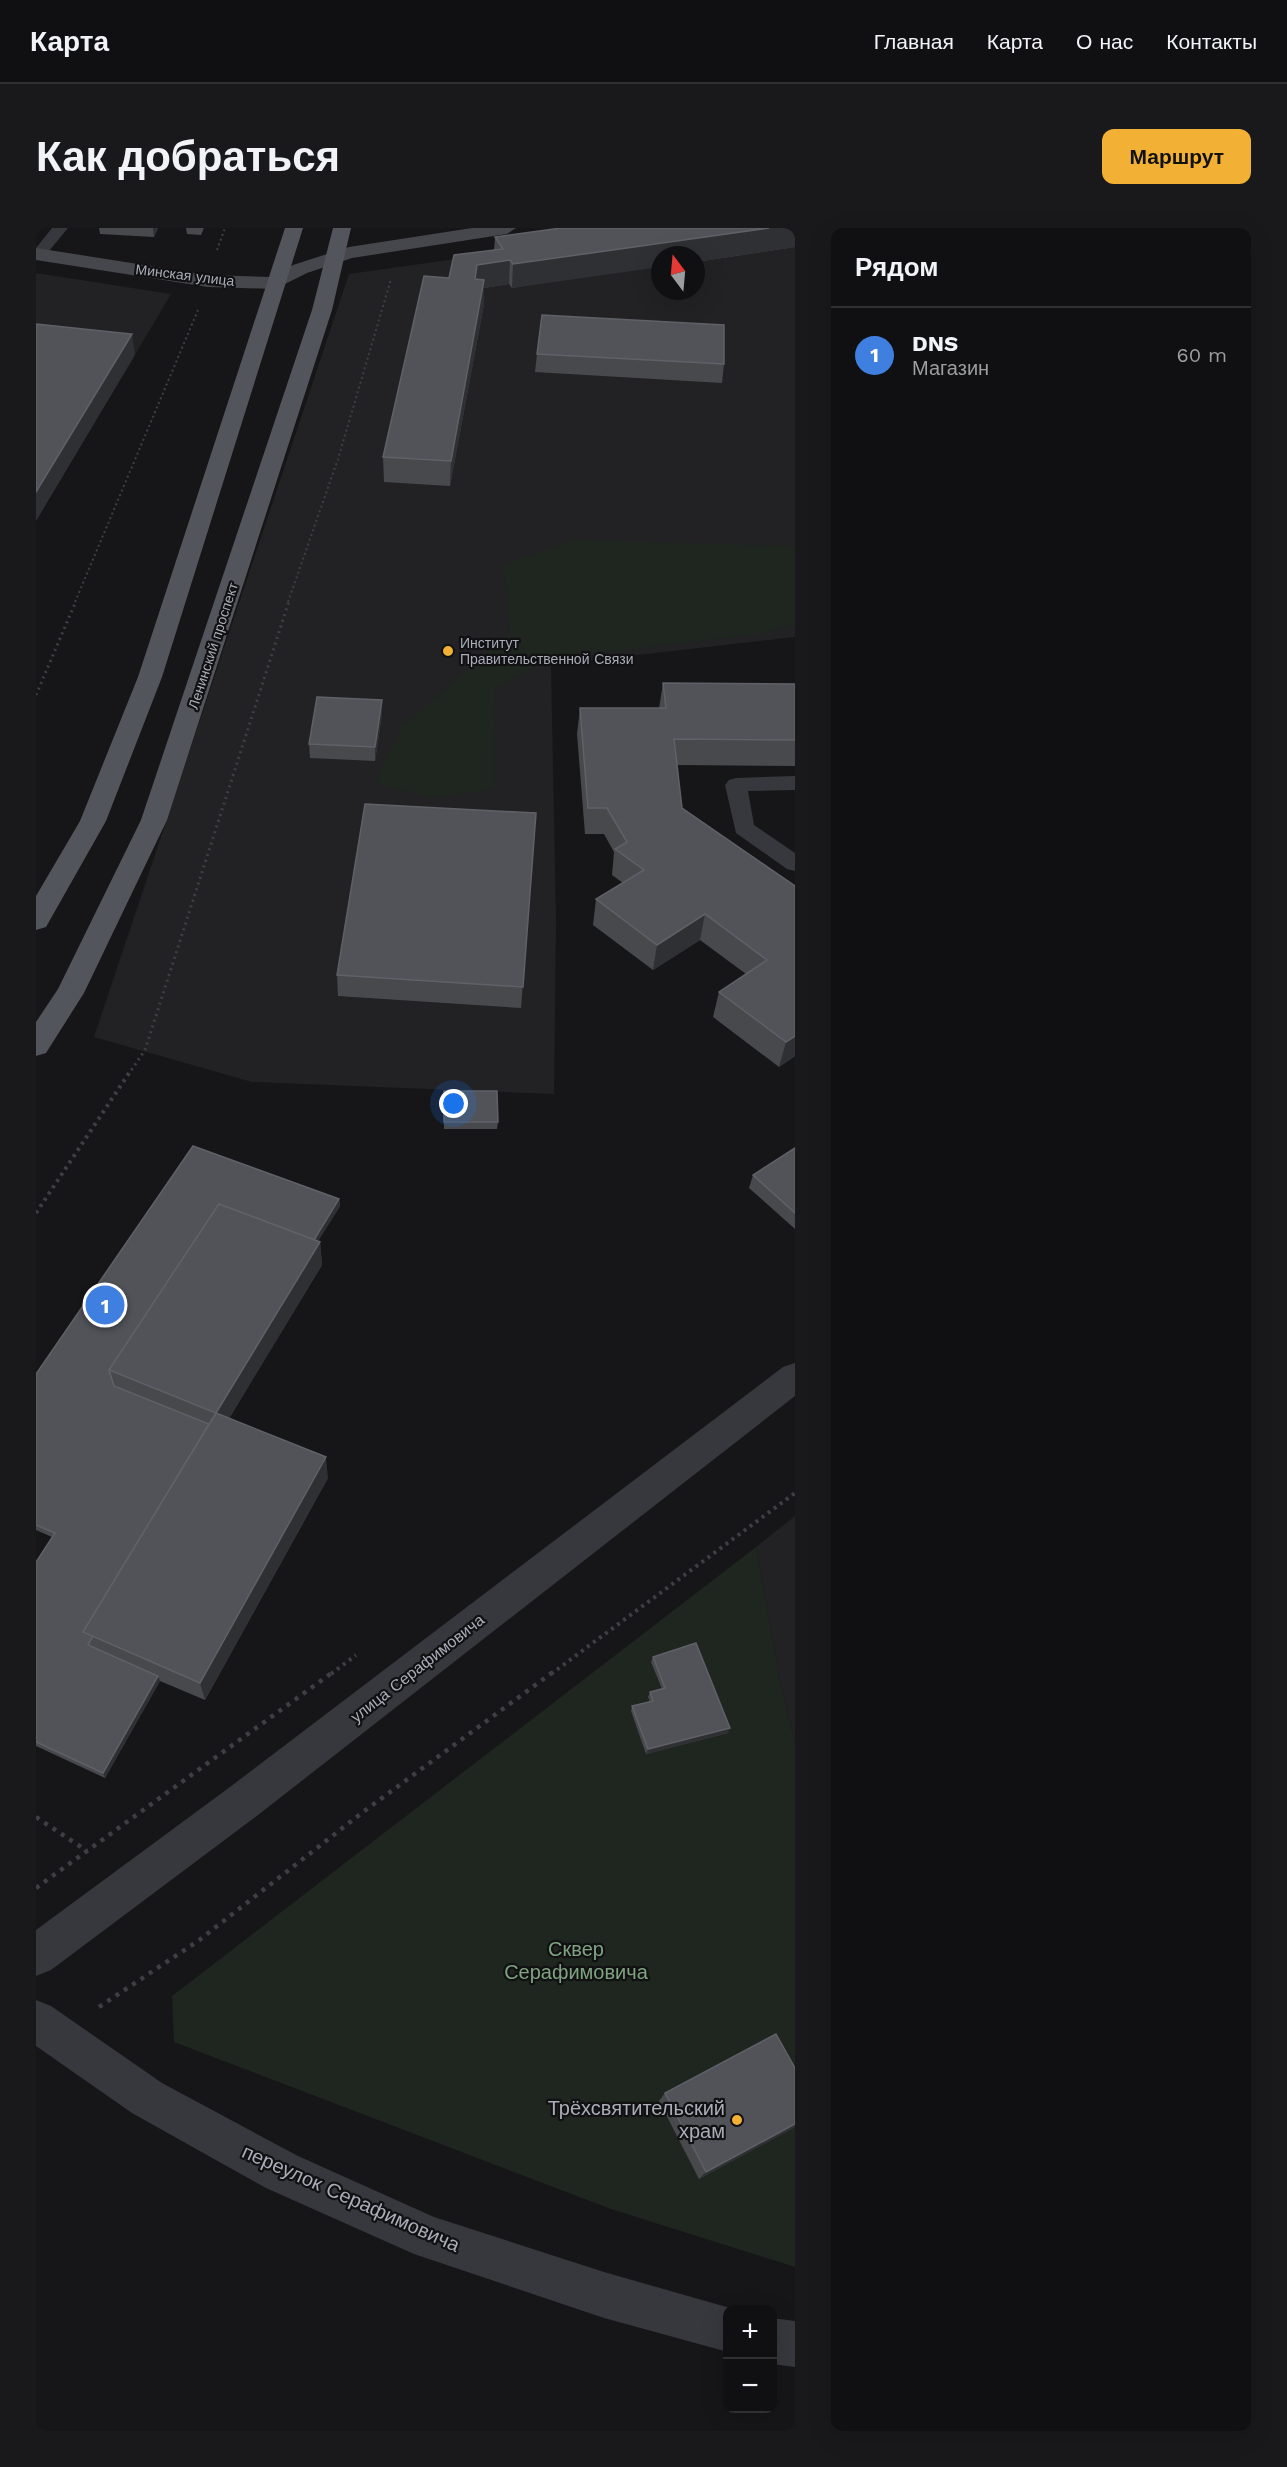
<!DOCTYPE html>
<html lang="ru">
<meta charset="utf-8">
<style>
:root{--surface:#101012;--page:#19191b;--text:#f1f3f6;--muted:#9c9d9f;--line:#303032;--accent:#f2b134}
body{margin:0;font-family:"Work Sans",sans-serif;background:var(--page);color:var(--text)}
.controls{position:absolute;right:18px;bottom:18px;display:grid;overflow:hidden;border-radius:12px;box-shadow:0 6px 24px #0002}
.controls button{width:54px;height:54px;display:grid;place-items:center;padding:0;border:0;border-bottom:2px solid var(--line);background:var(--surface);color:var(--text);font:30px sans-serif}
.compass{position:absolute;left:615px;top:18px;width:54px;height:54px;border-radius:50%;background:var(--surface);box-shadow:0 6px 24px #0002;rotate:344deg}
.you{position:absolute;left:418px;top:876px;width:21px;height:21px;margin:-15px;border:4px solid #fff;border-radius:50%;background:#1a73e8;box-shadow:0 0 0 9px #1a73e833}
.badge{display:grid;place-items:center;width:39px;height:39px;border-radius:50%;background:var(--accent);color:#fff;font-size:20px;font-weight:700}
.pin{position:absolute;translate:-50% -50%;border:3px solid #fff;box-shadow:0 2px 6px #0006}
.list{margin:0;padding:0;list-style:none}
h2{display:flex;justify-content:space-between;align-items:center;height:78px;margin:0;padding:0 24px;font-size:26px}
h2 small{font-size:20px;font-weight:400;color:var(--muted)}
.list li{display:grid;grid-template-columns:39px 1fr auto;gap:18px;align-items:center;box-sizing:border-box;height:96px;padding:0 24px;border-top:2px solid var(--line)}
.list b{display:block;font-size:22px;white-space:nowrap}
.list p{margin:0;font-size:20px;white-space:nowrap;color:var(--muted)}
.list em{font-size:20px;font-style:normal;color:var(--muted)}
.map{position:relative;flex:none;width:759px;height:2203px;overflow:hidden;border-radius:12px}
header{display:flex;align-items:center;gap:36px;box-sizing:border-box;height:84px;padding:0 30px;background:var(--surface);border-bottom:2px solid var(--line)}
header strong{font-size:28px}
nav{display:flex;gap:33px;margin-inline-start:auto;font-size:21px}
.intro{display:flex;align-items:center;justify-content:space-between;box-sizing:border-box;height:144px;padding:0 36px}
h1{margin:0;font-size:42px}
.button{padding:15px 27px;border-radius:12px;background:var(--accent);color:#111;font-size:21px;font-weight:700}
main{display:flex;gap:36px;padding:0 36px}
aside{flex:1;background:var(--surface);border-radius:12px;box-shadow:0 6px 24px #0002}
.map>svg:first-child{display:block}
.built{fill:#222225;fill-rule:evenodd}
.green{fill:#1e261f}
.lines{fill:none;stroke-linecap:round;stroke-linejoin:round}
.path-far3{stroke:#3d3f44;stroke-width:2;stroke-dasharray:2 3;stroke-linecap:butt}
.path-far2{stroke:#3d3f44;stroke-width:3;stroke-dasharray:2 4;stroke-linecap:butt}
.path-far1{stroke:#3d3f44;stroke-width:4;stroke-dasharray:3 4.5;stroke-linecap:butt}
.path{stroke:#3d3f44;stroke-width:4.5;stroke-dasharray:4 6;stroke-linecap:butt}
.lane{fill:#37383d;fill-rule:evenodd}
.street{fill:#37383d;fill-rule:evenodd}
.secondary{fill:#45474d;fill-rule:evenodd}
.primary{fill:#53555c;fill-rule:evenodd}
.wall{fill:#47494d}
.shaded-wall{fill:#2f3033}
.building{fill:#525359;stroke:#5f6168;stroke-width:1.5}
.poi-dot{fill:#f2b134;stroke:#111113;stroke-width:2}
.labels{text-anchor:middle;stroke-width:4.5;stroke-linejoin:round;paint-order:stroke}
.far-street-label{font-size:14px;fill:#a8adb8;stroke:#111113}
.far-poi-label{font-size:14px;fill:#a8adb8;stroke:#111113;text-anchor:start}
.street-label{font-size:16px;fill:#a8adb8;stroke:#111113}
.near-park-label{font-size:20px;fill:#7fa381;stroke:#111113}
.near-poi-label{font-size:20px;fill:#a8adb8;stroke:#111113;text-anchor:end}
.near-street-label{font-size:20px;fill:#a8adb8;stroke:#111113}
</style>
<header>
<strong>Карта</strong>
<nav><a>Главная</a><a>Карта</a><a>О нас</a><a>Контакты</a></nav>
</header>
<div class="intro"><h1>Как добраться</h1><a class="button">Маршрут</a></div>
<main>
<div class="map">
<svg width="759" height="2203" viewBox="0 0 759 2203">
<rect width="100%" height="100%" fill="#161618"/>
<!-- built -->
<g class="built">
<path d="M639,0h120v409l-244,28 5,255 -2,174 -302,-12 -158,-45 255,-763zM624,27h36v36h-36z"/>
<path d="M0,45l135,21 -135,227z"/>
<path d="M759,1288v227l-15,-62 -24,-134z"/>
</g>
<!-- green -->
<g class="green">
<path d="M537,312l222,6v78l-36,10 -211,25 -54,31 1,99 -62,9 -58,-14 26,-57 109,-94 -6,-69z"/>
<path d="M720,1319l24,134 15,62v524l-184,-58 -437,-167 -2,-46z"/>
</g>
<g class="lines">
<!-- path-far3 -->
<g class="path-far3">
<path d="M181,22l8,-22"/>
<path d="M39,374l123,-292"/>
<path d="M252,374l50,-143 53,-180"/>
</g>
<!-- path-far2 -->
<g class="path-far2">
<path d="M0,467l40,-94"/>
<path d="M92,847l17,-25 144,-449"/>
</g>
<!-- path-far1 -->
<g class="path-far1">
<path d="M0,985l93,-140"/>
<path d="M295,1446l25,-19"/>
<path d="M515,1446l244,-181"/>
</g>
<!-- path -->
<g class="path">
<path d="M0,1589l51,34"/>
<path d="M0,1660l297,-216"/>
<path d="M63,1779l99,-66 165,-129 190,-140"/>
</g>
<!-- lane -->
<g class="lane">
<path d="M16,0h16l-24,29 -8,1v-10z"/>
<path d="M759,548v14l-47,1 6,34 41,28v18l-8,-2 -51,-36 -11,-48 4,-5 7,-2z"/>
</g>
<!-- street -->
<g class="street">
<path d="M759,1135v33l-537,419 -207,155 -15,6v-46l194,-143 553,-420z"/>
<path d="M0,1772l15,6 111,77 136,73 136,61 170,55 133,38h-9v42l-124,-34 -190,-64 -148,-66 -134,-75 -96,-67z"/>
<path d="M736,2090l23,3v46l-23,-3z"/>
</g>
<!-- secondary -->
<path class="secondary" d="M436,0h44l-9,6 -155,24 -45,15 -32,16 -67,-2 -172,-27v-12l172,27 63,2 22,-12 56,-18z"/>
<!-- primary -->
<g class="primary">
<path d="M249,0h18l-141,449 -56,144 -60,106 -10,3v-34l44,-75 58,-144z"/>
<path d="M297,0h18l-19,82 -165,510 -83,173 -38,60 -10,3v-34l22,-33 83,-169 171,-510z"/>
</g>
</g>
<!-- wall -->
<g class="wall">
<path d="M63,0h59l-4,9 -54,-3z"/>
<path d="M150,0h18l-3,7 -14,-1z"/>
<path d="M459,9l300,10 -99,15v-7l-184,33 -3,-4 -25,4v16l-34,182 -66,-4 -1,-25 66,-179 45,-28z"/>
<path d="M501,126l187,10 -2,19 -187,-11z"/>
<path d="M627,455l132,1v82l-118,-1 5,43 113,78v170l-16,11 -66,-50 6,-25 27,-18 -46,-34 -47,30 -60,-45 3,-26 27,-16 -11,-8 2,-23 -10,-18h-19l-8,-100 3,-26h79z"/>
<path d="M346,472v14l-7,47 -65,-3 -1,-14z"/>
<path d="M500,585l-15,195 -183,-12 -1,-21z"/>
<path d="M408,863l54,31 -1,7h-53z"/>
<path d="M759,920v81l-46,-41 4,-13z"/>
<path d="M303,971l1,7 -22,35 2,1 2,23 -93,153 99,60 -123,222 -45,-19 -55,97 -69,-32v-184l16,-25 -16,-7v-156z"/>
<path d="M617,1429l75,76 -82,21 -15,-43 1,-5 18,-4 -2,-5 2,-5 12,-3 -11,-27z"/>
<path d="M759,1840v59l-96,52 -40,-78 6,-8z"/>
</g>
<!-- shaded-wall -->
<g class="shaded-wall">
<path d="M117,0h5l-4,9z"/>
<path d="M733,0h26v19l-99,15v-7h-36v12l-148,21 1,-24z"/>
<path d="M474,32l-1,24 -25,4v16l-34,182 1,-25 24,-182 2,-14z"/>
<path d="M96,106l3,21 -99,166v-29z"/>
<path d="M346,472v14l-7,47v-14z"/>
<path d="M669,686l-5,26 -47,30 4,-25z"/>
<path d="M759,808v20l-16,11 7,-25z"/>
<path d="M303,971l1,7 -33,53 -1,-6z"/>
<path d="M284,1014l2,23 -102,169 -4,-21z"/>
<path d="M290,1229l2,21 -123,222 -5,-17z"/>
<path d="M122,1448l2,5 -55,97 -2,-5z"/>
<path d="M694,1500l-2,5 -82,21 2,-5z"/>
<path d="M759,1896v3l-96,52 7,-7z"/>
</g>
<!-- building -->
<g class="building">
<path d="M525,0h208l-256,36 -3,-4 -33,5 -2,14 9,1 -33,181 -68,-4 41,-181 25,2 5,-23 49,-6 -8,-12z"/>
<path d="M506,87l182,10v39l-187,-10z"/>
<path d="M0,96l96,10 -96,158z"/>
<path d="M627,455l132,1v56l-121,-1 8,69 113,78v150l-9,6 -67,-50 48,-32 -62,-46 -48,31 -61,-46 48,-29 -29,-21 12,-7 -20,-34h-19l-8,-100h86z"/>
<path d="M281,469l65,3 -7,47 -66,-3z"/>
<path d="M329,576l171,9 -13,174 -186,-12z"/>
<path d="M408,863h53l1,31h-54z"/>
<path d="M157,918l146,53 -25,41 -95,-36 -110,166 5,16 95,38 -126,208 10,4 -5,9 70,31 -55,97 -67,-31v-180l19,-29 -19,-8v-151z"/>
<path d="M759,920v65l-42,-38z"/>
<path d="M183,976l101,38 -104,171 110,44 -126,226 -117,-51 133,-219 -107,-43z"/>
<path d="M660,1415l34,85 -82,21 -16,-43 21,-5 -3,-9 15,-4 -12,-31z"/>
<path d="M740,1806l19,34v56l-89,48 -41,-79z"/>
</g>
<!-- markers -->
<g class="poi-dot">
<circle cx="412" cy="423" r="6"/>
<circle cx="701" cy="1892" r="6"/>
</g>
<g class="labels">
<!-- far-street labels -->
<g class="far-street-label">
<text transform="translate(149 47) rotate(7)" y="5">Минская улица</text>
<text transform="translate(177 418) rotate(-72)" y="5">Ленинский проспект</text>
</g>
<!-- far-poi labels -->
<g class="far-poi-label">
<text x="424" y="420">Институт<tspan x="424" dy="16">Правительственной Связи</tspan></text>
</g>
<!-- street labels -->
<g class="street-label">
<text transform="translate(381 1440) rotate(-38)" y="6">улица Серафимовича</text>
</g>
<!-- near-park labels -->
<g class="near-park-label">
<text x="540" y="1728">Сквер<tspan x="540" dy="23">Серафимовича</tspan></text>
</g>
<!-- near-poi labels -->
<g class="near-poi-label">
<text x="689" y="1887">Трёхсвятительский<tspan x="689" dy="23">храм</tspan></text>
</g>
<!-- near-street labels -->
<g class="near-street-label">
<text transform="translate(315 1970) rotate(24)" y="7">переулок Серафимовича</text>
</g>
</g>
</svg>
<div class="controls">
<button>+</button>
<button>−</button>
</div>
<svg class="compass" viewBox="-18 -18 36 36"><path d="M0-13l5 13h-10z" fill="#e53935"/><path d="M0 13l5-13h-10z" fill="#9c9d9f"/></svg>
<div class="you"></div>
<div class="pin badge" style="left:69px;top:1077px;background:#3f7fe0">1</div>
</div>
<aside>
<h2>Рядом<small></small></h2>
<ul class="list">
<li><span class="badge" style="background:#3f7fe0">1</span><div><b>DNS</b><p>Магазин</p></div><em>60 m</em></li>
</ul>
</aside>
</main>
